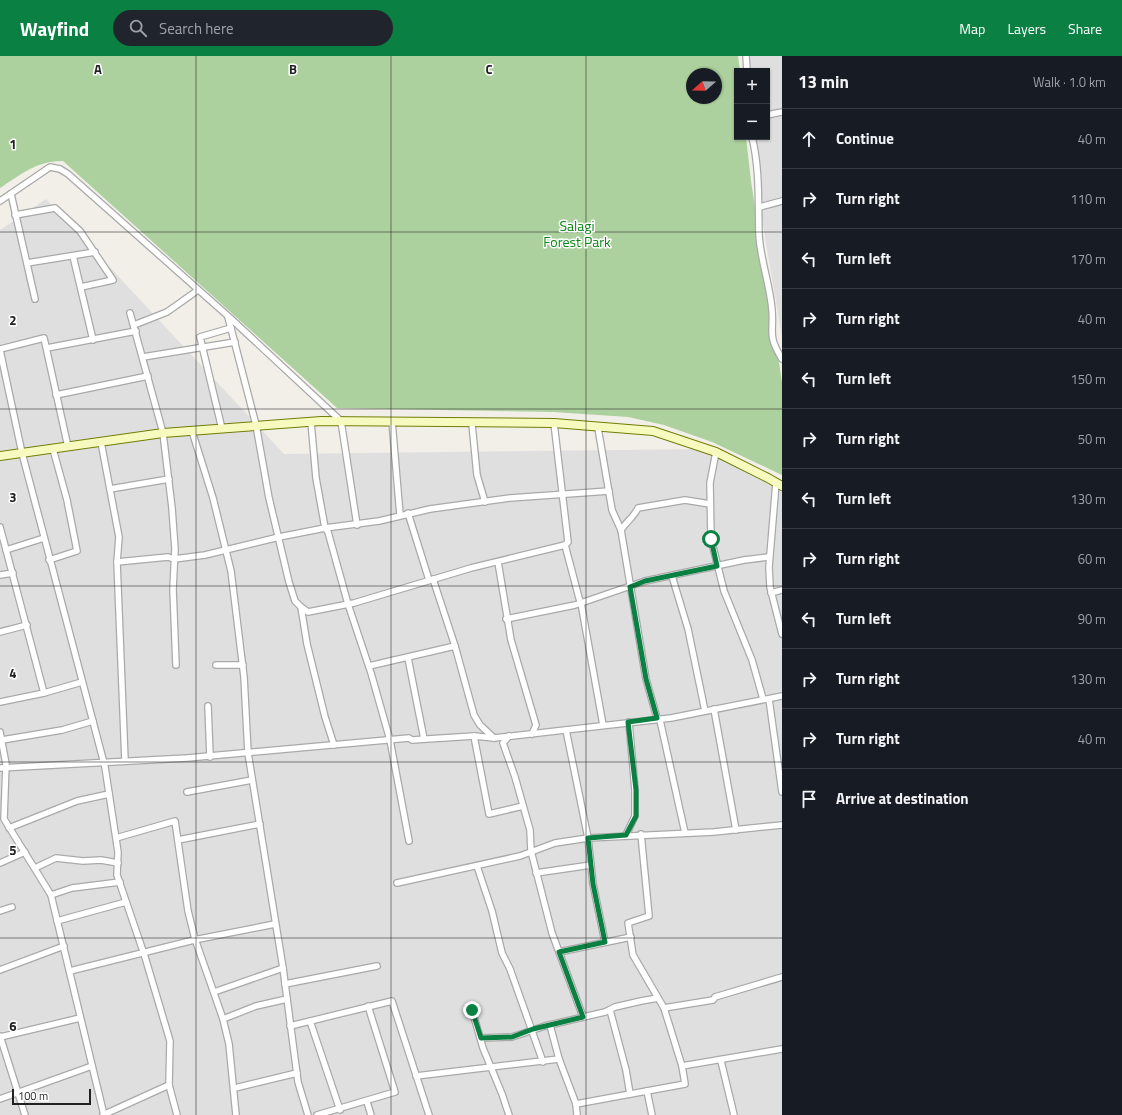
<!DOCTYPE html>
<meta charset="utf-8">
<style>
:root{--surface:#171b24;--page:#20242c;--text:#f1f3f6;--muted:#9ea1a6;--line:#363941;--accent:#0b8043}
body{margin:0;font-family:"Titillium Web",sans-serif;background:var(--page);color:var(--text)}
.controls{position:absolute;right:12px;top:12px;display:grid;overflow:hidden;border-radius:0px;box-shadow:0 1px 3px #0004}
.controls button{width:36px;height:36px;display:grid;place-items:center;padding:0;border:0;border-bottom:1px solid var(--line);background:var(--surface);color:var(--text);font:20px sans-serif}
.compass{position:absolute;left:686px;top:12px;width:36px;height:36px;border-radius:50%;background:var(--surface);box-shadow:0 1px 3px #0004;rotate:250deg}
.scale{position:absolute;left:12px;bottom:10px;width:79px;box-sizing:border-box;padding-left:4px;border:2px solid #222;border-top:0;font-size:11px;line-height:14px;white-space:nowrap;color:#222;-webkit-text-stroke:3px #fff;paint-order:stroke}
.stop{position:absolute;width:12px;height:12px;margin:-9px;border:3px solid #0b8043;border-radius:50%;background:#fff}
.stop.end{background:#0b8043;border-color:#fff;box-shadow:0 1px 4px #0008}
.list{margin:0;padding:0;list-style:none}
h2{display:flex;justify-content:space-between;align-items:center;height:52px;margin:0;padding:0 16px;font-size:17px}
h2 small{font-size:13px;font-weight:400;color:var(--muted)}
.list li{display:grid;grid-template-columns:26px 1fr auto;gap:12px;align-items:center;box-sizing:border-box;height:60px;padding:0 16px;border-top:1px solid var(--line)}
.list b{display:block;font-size:15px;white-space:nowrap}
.list em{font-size:13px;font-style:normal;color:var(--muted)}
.icon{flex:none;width:22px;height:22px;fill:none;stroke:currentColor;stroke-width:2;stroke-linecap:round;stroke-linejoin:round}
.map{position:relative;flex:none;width:782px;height:1059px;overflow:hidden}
header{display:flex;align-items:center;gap:24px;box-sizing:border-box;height:56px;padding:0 20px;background:var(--accent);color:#fff}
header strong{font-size:19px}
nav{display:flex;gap:22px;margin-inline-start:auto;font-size:14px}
.search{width:280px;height:36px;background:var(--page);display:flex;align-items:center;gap:10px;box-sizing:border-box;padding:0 14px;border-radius:22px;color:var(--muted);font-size:15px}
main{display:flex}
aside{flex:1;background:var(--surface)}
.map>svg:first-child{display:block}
.residential{fill:#e0dfdf}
.forest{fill:#add19e;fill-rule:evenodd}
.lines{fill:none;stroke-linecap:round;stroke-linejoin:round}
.street-casing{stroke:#a9a9a9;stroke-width:8}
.secondary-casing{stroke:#707d05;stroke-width:10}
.street{stroke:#fff;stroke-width:5.5}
.secondary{stroke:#f7fabf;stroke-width:8}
.route{stroke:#0b8043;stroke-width:5}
.grid{fill:none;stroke:#222;stroke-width:1;stroke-opacity:0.55}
.labels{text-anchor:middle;stroke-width:3;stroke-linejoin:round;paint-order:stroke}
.park-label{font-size:14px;fill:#0c8416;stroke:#fff}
.grid-label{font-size:13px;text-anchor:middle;font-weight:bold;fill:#222;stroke:#fff;stroke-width:3;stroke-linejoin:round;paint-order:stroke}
</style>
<header>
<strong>Wayfind</strong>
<div class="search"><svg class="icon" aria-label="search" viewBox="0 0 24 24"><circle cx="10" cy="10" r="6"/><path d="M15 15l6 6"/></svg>Search here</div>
<nav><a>Map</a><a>Layers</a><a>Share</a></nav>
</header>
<main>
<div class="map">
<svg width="782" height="1059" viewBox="0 0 782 1059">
<rect width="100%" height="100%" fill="#f2efe9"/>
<!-- residential -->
<g class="residential">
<path d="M744,0h38v282l-22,-131 -8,-70h15v-66h-22z"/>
<path d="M46,143l238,255 425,-5 73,40v626h-782v-885z"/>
</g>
<!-- forest -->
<path class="forest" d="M0,0h738l2,15h-3v66h9l5,44 31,201v93l-70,-33 -48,-17 -36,-8 -75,-5 -216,-4 -274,-247c-27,0 -41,13 -63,27zM692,18h24v24h-24z"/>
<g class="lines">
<defs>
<g id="street">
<path d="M746,0l1,15"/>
<path d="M767,59l15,-3"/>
<path d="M752,81c8,33 6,64 7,97 1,25 11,50 13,76 2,24 -5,24 10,49"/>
<path d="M11,138l24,105"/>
<path d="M0,145l50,-34 10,2 8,5 160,142 113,105 16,104"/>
<path d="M760,151l22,-6"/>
<path d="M15,159l40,-7 25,23 33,49 -32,7"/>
<path d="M73,200l20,84"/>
<path d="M27,207l68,-11"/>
<path d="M130,257l33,120 9,75 3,41 -2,40 3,76"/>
<path d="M228,261l28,108 13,73 20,84 6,19 6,6 6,37 18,73 9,28"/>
<path d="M134,269l33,-13 31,-22"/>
<path d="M47,292l89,-17"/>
<path d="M0,293l44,-11 24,109"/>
<path d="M0,294l22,103 83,314 13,85 -1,23 28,82 25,84 -1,44 8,30"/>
<path d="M143,301l92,-15"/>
<path d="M56,339l92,-19"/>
<path d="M392,365l8,94"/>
<path d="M311,366l5,56 9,50 3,4 20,72 23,69 19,67 19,101"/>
<path d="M554,367l14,119 -3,3 14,53 2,5 22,122"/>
<path d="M472,368l5,51 8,27"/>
<path d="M598,372l14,82 9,20 25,149 11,39 3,2 25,113"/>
<path d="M222,373l-22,-92 31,-9"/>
<path d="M192,375l21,67 18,73 13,106 4,76 35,215 15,114 10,33"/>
<path d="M101,386l18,95 -2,25 8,199"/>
<path d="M716,396l-6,31 1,56 13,52 28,69 11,39"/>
<path d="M776,427l-7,84 1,20 12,47"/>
<path d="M110,433l59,-10"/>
<path d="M408,457l21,67"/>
<path d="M0,471l44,166"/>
<path d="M621,474c5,-8 13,-13 17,-22l47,-8 25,4"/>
<path d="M6,494l38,-12"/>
<path d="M49,504l28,-9 -10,-51 -14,-51"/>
<path d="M117,506l51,-5 6,2 31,-4 74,-18 46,-9 54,-7 51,-12 80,-11 99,-7"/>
<path d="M498,506l13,78 25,85 -4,9"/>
<path d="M0,519l13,-2"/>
<path d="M672,520l16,53 17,82"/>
<path d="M433,523l22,67 19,69 6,10 14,13"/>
<path d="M771,537l11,-3"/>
<path d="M301,551l7,5 46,-9 117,-35 94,-23"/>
<path d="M506,563l69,-14 70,-24 99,-21 25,-3"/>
<path d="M0,576l27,-7"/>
<path d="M408,602l16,81"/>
<path d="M216,609h27"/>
<path d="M369,610l86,-20"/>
<path d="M769,643l13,93"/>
<path d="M0,646l44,-9 38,-11"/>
<path d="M208,650l2,51"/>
<path d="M714,653l22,121"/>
<path d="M566,674l22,108 5,46 12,58"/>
<path d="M0,676l6,32 -2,55 47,76 53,220"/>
<path d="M474,680l15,78 34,-8"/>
<path d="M509,680l-6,7 12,34 15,53 1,21 21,82 31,84"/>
<path d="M2,684l60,-10 31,-9"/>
<path d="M0,712l187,-10 222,-20 3,2 62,-4 20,2 177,-20 111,-22"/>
<path d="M187,736l65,-12"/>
<path d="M9,772l68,-27 32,-7"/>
<path d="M641,778l8,82 -21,7 5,32 31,53 18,58 100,-17"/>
<path d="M626,779l9,-19v-26l-6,-68"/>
<path d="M116,782l59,-17 13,90 7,28 28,80 6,25 7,71"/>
<path d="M178,784l82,-16"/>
<path d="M0,807l25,-11"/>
<path d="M477,810l15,45 10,42 8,16 33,93"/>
<path d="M35,812l21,-10 27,3 18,-1 17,3"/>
<path d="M536,817l55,-8"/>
<path d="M397,827l123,-27 35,-13 33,-5 126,-6 68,-7"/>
<path d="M51,839l21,-7 48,-6"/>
<path d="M0,855l12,-4"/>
<path d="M57,865l69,-19"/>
<path d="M559,896l72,-15"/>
<path d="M0,914l64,-24"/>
<path d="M70,915l124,-31 81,-16"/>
<path d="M285,928l92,-18"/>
<path d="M214,936l69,-24"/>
<path d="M664,952l49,-8 2,-3 67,-20"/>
<path d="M472,954l11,38 19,46 7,21"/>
<path d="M610,954l16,60 4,24"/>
<path d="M223,963l33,-13 31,-7"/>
<path d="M310,965l30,89"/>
<path d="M550,969l9,34 17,45 1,11"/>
<path d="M290,970l102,-25 37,114"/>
<path d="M0,980l25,79"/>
<path d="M0,981l80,-19"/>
<path d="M481,982l31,-1 33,-11 60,-14 10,-5 26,-6 17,-3"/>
<path d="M721,1005l13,54"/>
<path d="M416,1020l143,-17"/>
<path d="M235,1032l62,-15"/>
<path d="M647,1035l5,24"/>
<path d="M0,1043l92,-33"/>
<path d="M367,1046l4,13"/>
<path d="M576,1048l109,-20 -3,-18"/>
<path d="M103,1059l66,-30"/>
<path d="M317,1059l78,-23 -27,-86"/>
</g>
<path id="secondary" d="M0,400l163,-23 158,-12 233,2 99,8 63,21 52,26 14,8"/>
</defs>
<!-- street casing -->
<use href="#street" class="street-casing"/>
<!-- secondary casing -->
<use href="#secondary" class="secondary-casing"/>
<!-- street -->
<use href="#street" class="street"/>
<!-- secondary -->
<use href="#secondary" class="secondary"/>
</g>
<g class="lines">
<!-- route -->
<path class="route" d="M472,954l9,28 31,-1 21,-8 50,-12 -24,-65 46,-10 -12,-58 -5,-46 38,-3 10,-19v-26l-8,-68 29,-4 -11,-39 -16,-92 15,-6 72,-15 -6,-27"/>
</g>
<!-- grid -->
<path class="grid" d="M196,0v1059M391,0v1059M586,0v1059M0,176h782M0,353h782M0,530h782M0,706h782M0,882h782"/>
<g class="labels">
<!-- park labels -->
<g class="park-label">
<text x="577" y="175">Salagi<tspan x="577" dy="16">Forest Park</tspan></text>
</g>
</g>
<g class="grid-label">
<text x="98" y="18">A</text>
<text x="293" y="18">B</text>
<text x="489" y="18">C</text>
<text x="13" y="93">1</text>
<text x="13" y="269">2</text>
<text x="13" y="446">3</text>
<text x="13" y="622">4</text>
<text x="13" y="799">5</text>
<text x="13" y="975">6</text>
</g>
</svg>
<div class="controls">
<button>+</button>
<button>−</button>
</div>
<svg class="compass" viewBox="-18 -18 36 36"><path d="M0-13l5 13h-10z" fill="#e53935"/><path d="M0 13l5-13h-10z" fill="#9ea1a6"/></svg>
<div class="scale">100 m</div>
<div class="stop" style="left:711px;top:483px"></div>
<div class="stop end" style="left:472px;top:954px"></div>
</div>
<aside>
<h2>13 min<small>Walk · 1.0 km</small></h2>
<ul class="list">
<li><svg class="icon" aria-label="ahead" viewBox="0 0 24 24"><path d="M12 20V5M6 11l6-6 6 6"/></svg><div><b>Continue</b></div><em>40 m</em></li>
<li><svg class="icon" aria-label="right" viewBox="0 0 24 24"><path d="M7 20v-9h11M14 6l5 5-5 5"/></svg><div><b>Turn right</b></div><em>110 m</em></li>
<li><svg class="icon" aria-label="left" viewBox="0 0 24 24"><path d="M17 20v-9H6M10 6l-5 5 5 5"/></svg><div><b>Turn left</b></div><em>170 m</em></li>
<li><svg class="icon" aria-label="right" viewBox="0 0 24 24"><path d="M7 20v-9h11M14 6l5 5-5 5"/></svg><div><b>Turn right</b></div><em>40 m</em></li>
<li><svg class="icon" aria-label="left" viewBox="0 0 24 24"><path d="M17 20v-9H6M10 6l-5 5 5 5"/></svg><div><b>Turn left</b></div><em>150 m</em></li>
<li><svg class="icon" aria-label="right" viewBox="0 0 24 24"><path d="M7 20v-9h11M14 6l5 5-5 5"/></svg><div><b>Turn right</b></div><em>50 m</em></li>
<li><svg class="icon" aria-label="left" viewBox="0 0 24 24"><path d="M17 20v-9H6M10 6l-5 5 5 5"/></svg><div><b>Turn left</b></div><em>130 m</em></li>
<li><svg class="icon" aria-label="right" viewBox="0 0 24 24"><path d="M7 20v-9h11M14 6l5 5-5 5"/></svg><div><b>Turn right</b></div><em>60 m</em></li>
<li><svg class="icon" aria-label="left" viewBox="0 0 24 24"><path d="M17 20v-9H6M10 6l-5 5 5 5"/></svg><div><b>Turn left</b></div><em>90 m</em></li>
<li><svg class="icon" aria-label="right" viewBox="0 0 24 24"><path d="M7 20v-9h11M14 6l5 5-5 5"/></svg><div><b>Turn right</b></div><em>130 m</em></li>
<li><svg class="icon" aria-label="right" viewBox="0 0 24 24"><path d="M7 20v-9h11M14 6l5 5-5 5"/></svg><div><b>Turn right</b></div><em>40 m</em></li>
<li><svg class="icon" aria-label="arrive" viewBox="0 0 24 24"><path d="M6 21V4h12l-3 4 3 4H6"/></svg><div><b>Arrive at destination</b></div></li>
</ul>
</aside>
</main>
